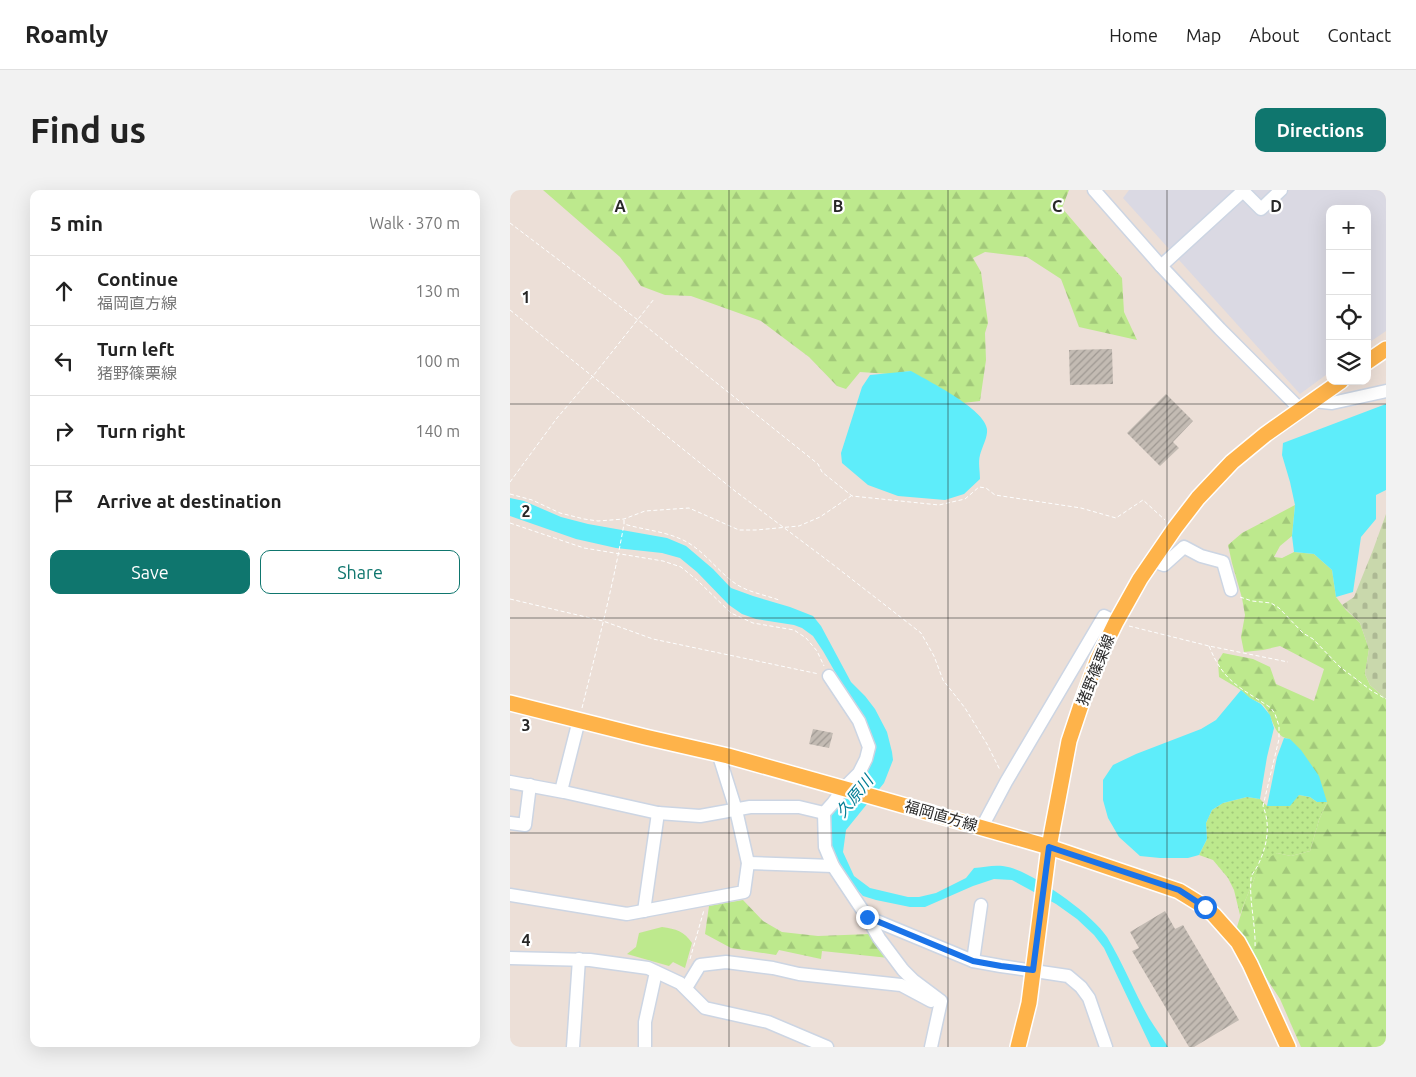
<!DOCTYPE html>
<meta charset="utf-8">
<style>
:root{--surface:#fff;--page:#f2f2f2;--text:#222;--muted:#767676;--line:#e0e0e0;--accent:#0f766e}
body{margin:0;font-family:Ubuntu,"Noto Sans JP",sans-serif;background:var(--page);color:var(--text)}
.controls{position:absolute;right:15px;top:15px;display:grid;overflow:hidden;border-radius:10px;box-shadow:0 5px 20px #0002}
.controls button{width:45px;height:45px;display:grid;place-items:center;padding:0;border:0;border-bottom:1px solid var(--line);background:var(--surface);color:var(--text);font:25px sans-serif}
.stop{position:absolute;width:15px;height:15px;margin:-11px;border:4px solid #1a73e8;border-radius:50%;background:#fff}
.stop.end{background:#1a73e8;border-color:#fff;box-shadow:0 1px 5px #0008}
.list{margin:0;padding:0;list-style:none}
h2{display:flex;justify-content:space-between;align-items:center;height:65px;margin:0;padding:0 20px;font-size:21px}
h2 small{font-size:16px;font-weight:400;color:var(--muted)}
.list li{display:grid;grid-template-columns:32px 1fr auto;gap:15px;align-items:center;box-sizing:border-box;height:70px;padding:0 20px;border-top:1px solid var(--line)}
.list b{display:block;font-size:19px;white-space:nowrap}
.list p{margin:0;font-size:16px;white-space:nowrap;color:var(--muted)}
.list em{font-size:16px;font-style:normal;color:var(--muted)}
.actions{display:flex;gap:10px;padding:15px 20px}
.actions a{flex:1;padding:11px 0;border:1px solid var(--accent);border-radius:10px;text-align:center;font-size:18px;color:var(--accent)}
.actions .main{background:var(--accent);color:#fff}
.icon{flex:none;width:28px;height:28px;fill:none;stroke:currentColor;stroke-width:2;stroke-linecap:round;stroke-linejoin:round}
.map{position:relative;flex:none;width:876px;height:857px;overflow:hidden;border-radius:10px}
header{display:flex;align-items:center;gap:30px;box-sizing:border-box;height:70px;padding:0 25px;background:var(--surface);border-bottom:1px solid var(--line)}
header strong{font-size:24px}
nav{display:flex;gap:28px;margin-inline-start:auto;font-size:18px}
.intro{display:flex;align-items:center;justify-content:space-between;box-sizing:border-box;height:120px;padding:0 30px}
h1{margin:0;font-size:35px}
.button{padding:12px 22px;border-radius:10px;background:var(--accent);color:#fff;font-size:18px;font-weight:700}
main{display:flex;gap:30px;padding:0 30px}
aside{flex:1;background:var(--surface);border-radius:10px;box-shadow:0 5px 20px #0002}
.map>svg:first-child{display:block}
.industrial{fill:#dad9e3}
.grass{fill:url(#grass-dots)}
.forest{fill:url(#forest-firs)}
.cemetery{fill:url(#cemetery-stones)}
.park{fill:#bde98d}
.water{fill:#5eedfa}
.building{fill:url(#building-hatch)}
.lines{fill:none;stroke-linecap:round;stroke-linejoin:round}
.minor-casing{stroke:#ccd5e3;stroke-width:15}
.major-casing{stroke:#fff;stroke-width:18}
.path{stroke:#fff;stroke-width:1;stroke-dasharray:4 2.5;stroke-linecap:butt}
.minor{stroke:#fff;stroke-width:12}
.major{stroke:#feb34a;stroke-width:15}
.route{stroke:#1a73e8;stroke-width:6}
.grid{fill:none;stroke:#272727;stroke-width:1;stroke-opacity:0.55}
.labels{text-anchor:middle;stroke-width:4.5;stroke-linejoin:round;paint-order:stroke}
.street-label{font-size:15px;fill:#272727;stroke:#fff}
.water-label{font-size:16px;font-style:italic;fill:#027c94;stroke:#fff}
.grid-label{font-size:16px;text-anchor:middle;font-weight:bold;fill:#272727;stroke:#fff;stroke-width:4.5;stroke-linejoin:round;paint-order:stroke}
</style>
<header>
<strong>Roamly</strong>
<nav><a>Home</a><a>Map</a><a>About</a><a>Contact</a></nav>
</header>
<div class="intro"><h1>Find us</h1><a class="button">Directions</a></div>
<main>
<aside>
<h2>5 min<small>Walk · 370 m</small></h2>
<ul class="list">
<li><svg class="icon" aria-label="ahead" viewBox="0 0 24 24"><path d="M12 20V5M6 11l6-6 6 6"/></svg><div><b>Continue</b><p>福岡直方線</p></div><em>130 m</em></li>
<li><svg class="icon" aria-label="left" viewBox="0 0 24 24"><path d="M17 20v-9H6M10 6l-5 5 5 5"/></svg><div><b>Turn left</b><p>猪野篠栗線</p></div><em>100 m</em></li>
<li><svg class="icon" aria-label="right" viewBox="0 0 24 24"><path d="M7 20v-9h11M14 6l5 5-5 5"/></svg><div><b>Turn right</b></div><em>140 m</em></li>
<li><svg class="icon" aria-label="arrive" viewBox="0 0 24 24"><path d="M6 21V4h12l-3 4 3 4H6"/></svg><div><b>Arrive at destination</b></div></li>
</ul>
<div class="actions"><a class="main">Save</a><a>Share</a></div>
</aside>
<div class="map">
<svg width="876" height="857" viewBox="0 0 876 857">
<defs>
<pattern id="grass-dots" width="8" height="8" patternUnits="userSpaceOnUse" patternTransform="scale(1.25)"><rect width="8" height="8" fill="#bde98d"/><path d="M2 2h.1M6 6h.1" fill="none" stroke="#a2c87a" stroke-width="1.8" stroke-linecap="round"/></pattern>
<pattern id="forest-firs" width="22" height="20" patternUnits="userSpaceOnUse" patternTransform="scale(1.25)"><rect width="22" height="20" fill="#bde98d"/><path d="M5 1l3.5 6h-7zM16 11l3.5 6h-7z" fill="#a2c87a"/></pattern>
<pattern id="cemetery-stones" width="16" height="16" patternUnits="userSpaceOnUse" patternTransform="scale(1.25)"><rect width="16" height="16" fill="#c9d8ac"/><path d="M2 7V4a2 2 0 0 1 4 0v3zM10 15v-3a2 2 0 0 1 4 0v3z" fill="#adb994"/></pattern>
<pattern id="building-hatch" width="6" height="6" patternUnits="userSpaceOnUse" patternTransform="scale(1.25)"><rect width="6" height="6" fill="#c3bbb3"/><path d="M-1 1l2-2M0 6l6-6M5 7l2-2" fill="none" stroke="#9e9892"/></pattern>
</defs>
<rect width="100%" height="100%" fill="#ecdfd7"/>
<!-- industrial -->
<path class="industrial" d="M619,0h257v141l-19,13v-135h-37v163l-30,22 -177,-196z"/>
<!-- grass -->
<path class="grass" d="M789,605l11,2 7,5h10l-8,18 -9,31 -19,5 -14,-3 -22,24 -10,24 -5,14 -6,-25 -6,-12 -15,-18 -14,-5 8,-16 -1,-16 6,-13 11,-7 24,-6 13,2 7,7h10z"/>
<!-- forest -->
<g class="forest">
<path d="M33,0h526l-7,18 60,70 2,34 13,28 -58,-13 -18,-48 -34,-22 -42,-5 -12,6 8,14 7,51 -3,10 1,27 -6,41 -17,2 -53,-32 -20,3 -30,-2 -14,17 -9,-3 -28,-29 -48,-36 -70,-25 -26,-1 -24,-9 -21,-29z"/>
<path d="M785,315l-3,31 -12,10 -6,11 8,1 12,-6 20,2 18,16 4,27 10,13 14,13 9,26 -4,25 5,11 16,14v348h-85l-21,-48 -34,-52 -9,-20 8,-26 10,-24 5,-15 17,-9 14,3 19,-5 9,-31 8,-18 -37,-63c-18,-2 -16,-24 -28,-35 -3,-2 -7,-3 -11,-5 -3,-2 -6,-5 -9,-8 -7,-5 -16,-10 -23,-14l-1,-16 5,-8 30,6 17,8 6,17 38,17 10,-32 -44,-23 -17,4 -19,2 -3,-15 4,-22 -3,-17 -10,-35 -4,-18 14,-12z"/>
<path d="M233,710l20,21 19,11 36,4 52,-2 8,14 11,10 -67,-7 -1,8 -42,-9 -3,5 -45,-7 -26,-14 4,-28z"/>
</g>
<!-- cemetery -->
<path class="cemetery" d="M876,324v185l-16,-14 -5,-11 4,-25 -9,-26 -18,-18 12,-8 19,-47z"/>
<!-- park -->
<path class="park" d="M152,737c14,2 22,4 30,16l-7,25 -12,-6 -4,4 -42,-12 9,-7 3,-14z"/>
<!-- water -->
<g class="water">
<path d="M401,181c17,10 74,38 76,58 1,8 -5,18 -7,26 -2,7 0,16 0,24l-16,15 -19,6 -47,-4 -30,-11 -26,-22 -1,-10 21,-66 8,-12z"/>
<path d="M876,214v86l-10,5v24l-15,18 -8,55 -17,5 -4,-27 -18,-16 -20,-2 -2,-16 3,-31 -5,-23 -8,-27 1,-12z"/>
<path d="M0,308l14,3 37,16 27,7 79,14 19,8 27,23 18,19 22,8 37,11 23,9 8,10 30,56 14,14 10,13 12,23 5,20 1,8 -9,23 -38,47 -3,22 11,24 16,12 38,9h11l17,-4 30,-15 8,-10c11,-1 23,-4 34,-1 26,6 84,47 99,70 16,26 27,55 42,81 6,10 13,19 19,29h-17l-47,-99 -10,-13 -17,-16 -21,-15 -44,-24 -18,-1 -21,7 -48,21h-15l-34,-7 -13,-4 -18,-19 -16,-36v-20l4,-9 33,-39 6,-13 1,-22 -50,-87 -10,-15 -11,-8 -8,-3 -38,-6 -14,-5 -13,-9 -32,-33 -17,-14 -18,-5 -46,-5 -40,-9 -66,-23z"/>
<path d="M731,500l9,8 11,6 9,11 4,13 -7,29 -7,42 -13,-2 -24,6 -11,7 -6,13 1,16 -8,16 -11,3h-28l-20,-2 -21,-19 -11,-19 -5,-18v-20l10,-15 23,-11 65,-25 15,-9z"/>
<path d="M774,548l6,1 11,11 18,26 8,26h-10l-7,-5 -11,-2 -9,11h-23l10,-49z"/>
</g>
<!-- building -->
<g class="building">
<path d="M602,159l1,35 -43,1 -1,-35z"/>
<path d="M656,204l27,27 -20,21 6,6 -19,18 -33,-33z"/>
<path d="M303,539l20,4 -4,15 -20,-4z"/>
<path d="M655,721l10,18 8,-4 56,95 -45,27h-5l-57,-96 7,-3 -9,-16z"/>
</g>
<g class="lines">
<defs>
<g id="minor">
<path d="M584,0l67,76 59,63 80,80"/>
<path d="M651,76l82,-75 18,18 20,-19"/>
<path d="M803,211l19,2 54,-12"/>
<path d="M643,371l11,4 20,-18 17,9 22,6 8,28"/>
<path d="M319,486l30,45 10,26 -3,12 -7,14 -16,16 -10,14 -9,10 1,34 8,19 34,51 12,21 24,32 10,10 28,21 -10,46"/>
<path d="M0,592l54,10 94,21 42,3 50,-9h49l25,6"/>
<path d="M51,601l18,-71"/>
<path d="M0,633l15,2 5,-40"/>
<path d="M472,637l24,-45 98,-166 12,6"/>
<path d="M238,673l85,3"/>
<path d="M0,705l117,19 117,-22 4,-29 -12,-53 -16,-51v-5"/>
<path d="M134,721l14,-98"/>
<path d="M357,727l106,44 28,5 67,10 13,11 8,11 17,49"/>
<path d="M0,768l80,2 58,8 32,15 25,25 63,14 59,25"/>
<path d="M463,771l8,-56"/>
<path d="M176,798l14,-23 26,-3 47,6 26,6 102,11 30,16"/>
<path d="M63,857l6,-88"/>
<path d="M135,857v-25l11,-50"/>
</g>
<g id="major">
<path d="M857,172l19,-13"/>
<path d="M0,513l135,34 83,19 153,43 168,48 130,44 26,16 9,8 24,27 12,22 38,83"/>
<path d="M508,857l11,-44 20,-156 20,-106 14,-42 14,-38 19,-39 24,-43 35,-51 23,-30 34,-36 34,-28 75,-53"/>
</g>
</defs>
<!-- minor casing -->
<use href="#minor" class="minor-casing"/>
<!-- major casing -->
<use href="#major" class="major-casing"/>
<!-- path -->
<g class="path">
<path d="M0,33l128,97 180,144 4,8 30,24 87,9 26,-6 14,-12 7,1 9,7 86,13 35,10 27,-18 22,20"/>
<path d="M0,120l225,181 96,72 90,70 13,23 9,24 22,28 22,36 13,26"/>
<path d="M0,292l47,-64 36,-42 61,-77"/>
<path d="M0,304l22,6 28,13 24,6 14,2 26,-2 21,-8 44,-3 50,22h17l43,-4 21,-9 31,-21"/>
<path d="M114,330v4c20,6 40,7 59,16 21,10 34,31 53,44 12,8 29,11 43,16"/>
<path d="M0,333l74,25 79,13 18,6 17,14 33,32 22,10 41,7 12,8 11,13 7,15"/>
<path d="M730,407l12,4 19,2 8,5 24,25 10,6 27,28 32,24 14,8"/>
<path d="M0,409l93,22 50,18 166,35"/>
<path d="M619,436l80,20 79,16"/>
<path d="M699,456c15,37 31,41 62,62l4,6 4,12v13l-16,67c8,20 4,40 -5,59 -2,5 -7,9 -7,14 -2,22 5,47 4,69"/>
<path d="M72,518c15,-61 31,-122 42,-184"/>
<path d="M180,769l14,-49"/>
</g>
<!-- minor -->
<use href="#minor" class="minor"/>
<!-- major -->
<use href="#major" class="major"/>
</g>
<g class="lines">
<!-- route -->
<path class="route" d="M357,727l106,44 28,5 32,4 16,-123 130,43 26,17"/>
</g>
<!-- grid -->
<path class="grid" d="M219,0v857M438,0v857M657,0v857M0,214h876M0,428h876M0,643h876"/>
<g class="labels">
<!-- street labels -->
<g class="street-label">
<text transform="translate(586 480) rotate(-68)" y="5">猪野篠栗線</text>
<text transform="translate(431 626) rotate(16)" y="5">福岡直方線</text>
</g>
<!-- water labels -->
<g class="water-label">
<text transform="translate(344 606) rotate(-51)" y="6">久原川</text>
</g>
</g>
<g class="grid-label">
<text x="110" y="22">A</text>
<text x="328" y="22">B</text>
<text x="547" y="22">C</text>
<text x="766" y="22">D</text>
<text x="16" y="113">1</text>
<text x="16" y="327">2</text>
<text x="16" y="541">3</text>
<text x="16" y="756">4</text>
</g>
</svg>
<div class="controls">
<button>+</button>
<button>−</button>
<button><svg class="icon" aria-label="locate" viewBox="0 0 24 24"><circle cx="12" cy="12" r="6"/><path d="M12 2v4M12 18v4M2 12h4M18 12h4"/></svg></button>
<button><svg class="icon" aria-label="layers" viewBox="0 0 24 24"><path d="M12 4l9 5-9 5-9-5zM3 14l9 5 9-5"/></svg></button>
</div>
<div class="stop" style="left:695px;top:717px"></div>
<div class="stop end" style="left:357px;top:727px"></div>
</div>
</main>
